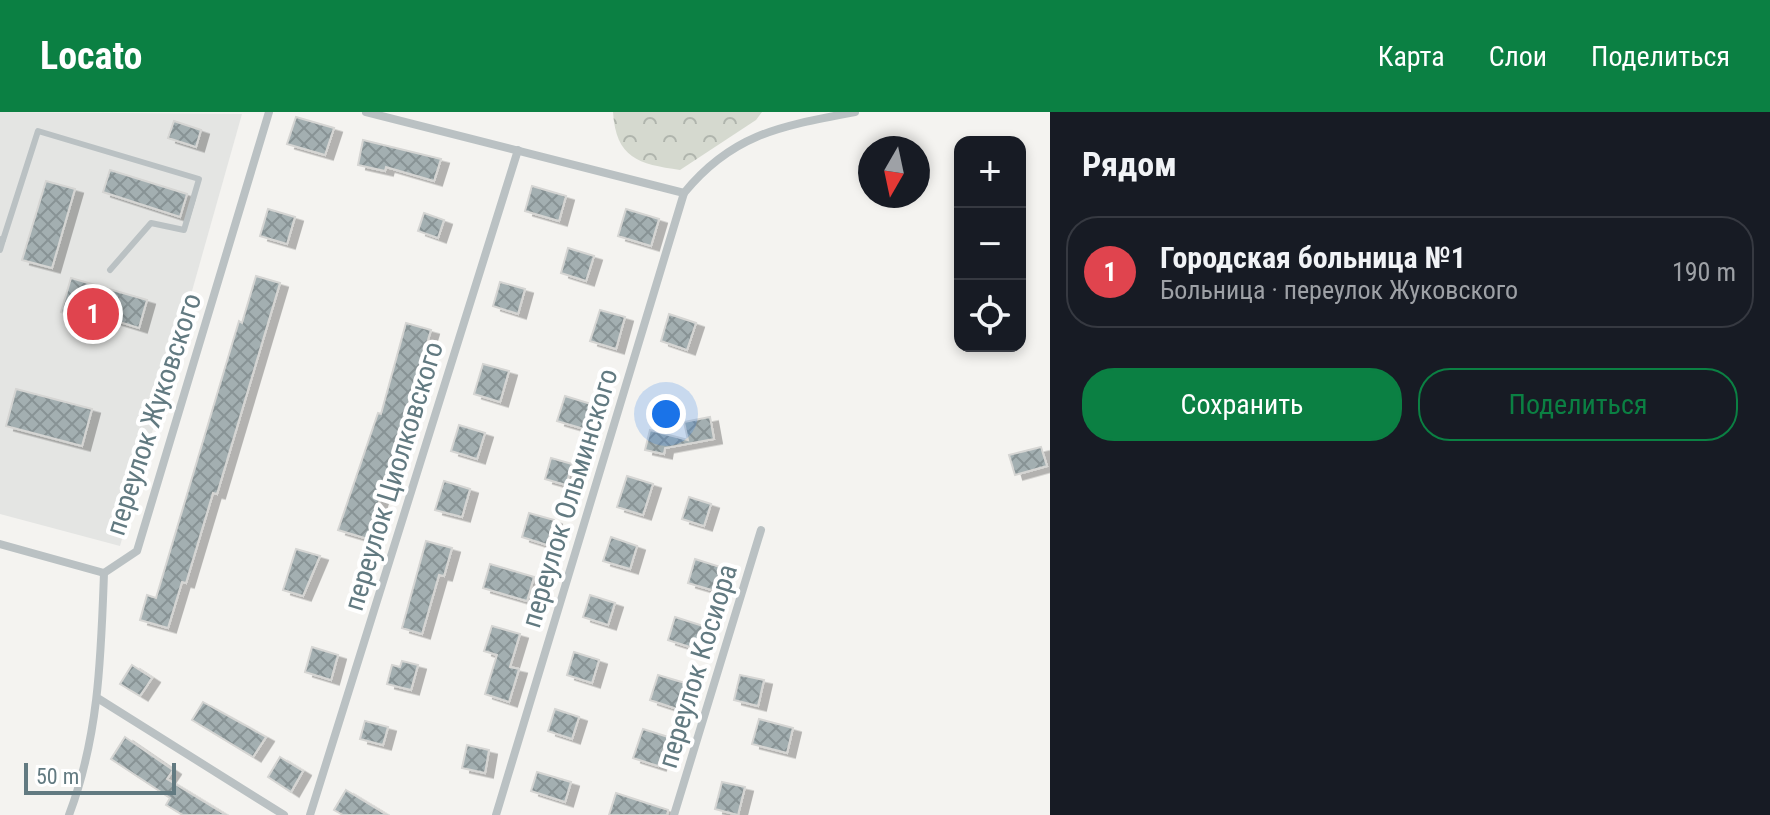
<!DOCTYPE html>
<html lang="ru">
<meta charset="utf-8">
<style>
:root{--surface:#171b24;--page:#20242c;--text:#f1f3f6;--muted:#9ea1a6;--line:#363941;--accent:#0b8043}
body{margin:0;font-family:"Roboto Condensed",sans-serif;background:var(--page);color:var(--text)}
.controls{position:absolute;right:24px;top:24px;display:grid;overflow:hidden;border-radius:16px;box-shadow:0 4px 12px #0003}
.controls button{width:72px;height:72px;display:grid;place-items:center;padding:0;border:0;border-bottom:2px solid var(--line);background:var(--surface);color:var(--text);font:40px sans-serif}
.compass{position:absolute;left:858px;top:24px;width:72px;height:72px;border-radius:50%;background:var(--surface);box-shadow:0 4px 12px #0003;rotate:189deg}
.scale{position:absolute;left:24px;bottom:20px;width:152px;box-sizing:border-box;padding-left:8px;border:4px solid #627a81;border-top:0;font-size:22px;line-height:28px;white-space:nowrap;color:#627a81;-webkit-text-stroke:6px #fff;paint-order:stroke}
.you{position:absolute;left:666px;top:302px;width:28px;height:28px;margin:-20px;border:6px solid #fff;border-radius:50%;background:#1a73e8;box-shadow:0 0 0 12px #1a73e833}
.badge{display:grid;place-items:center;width:52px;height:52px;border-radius:50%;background:var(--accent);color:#fff;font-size:26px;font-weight:700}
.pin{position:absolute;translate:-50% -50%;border:4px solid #fff;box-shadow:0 2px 8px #0006}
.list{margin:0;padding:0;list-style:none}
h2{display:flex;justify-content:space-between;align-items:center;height:104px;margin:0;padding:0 32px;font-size:34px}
h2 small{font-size:26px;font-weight:400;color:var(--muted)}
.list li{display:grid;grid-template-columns:52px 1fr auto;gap:24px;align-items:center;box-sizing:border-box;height:112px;margin:0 16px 16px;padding:0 16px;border:2px solid var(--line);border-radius:32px}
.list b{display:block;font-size:30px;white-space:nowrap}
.list p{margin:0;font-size:26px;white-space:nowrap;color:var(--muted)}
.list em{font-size:26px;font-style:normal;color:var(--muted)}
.actions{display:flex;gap:16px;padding:24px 32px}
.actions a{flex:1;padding:18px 0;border:2px solid var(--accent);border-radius:32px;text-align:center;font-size:28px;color:var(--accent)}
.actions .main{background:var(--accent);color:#fff}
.icon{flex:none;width:44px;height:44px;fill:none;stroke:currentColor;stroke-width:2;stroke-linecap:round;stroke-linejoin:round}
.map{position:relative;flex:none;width:1050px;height:703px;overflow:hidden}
header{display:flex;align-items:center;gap:48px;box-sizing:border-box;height:112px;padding:0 40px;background:var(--accent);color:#fff}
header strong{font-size:38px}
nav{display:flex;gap:44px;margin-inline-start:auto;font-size:28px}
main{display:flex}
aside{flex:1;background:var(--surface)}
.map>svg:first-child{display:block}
.built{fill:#e4e5e3}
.forest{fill:url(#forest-crowns)}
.building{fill:url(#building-cross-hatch);stroke:#d5d5d3;stroke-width:2;filter:url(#shadow)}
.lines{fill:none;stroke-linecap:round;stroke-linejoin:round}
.lane{stroke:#bac1c3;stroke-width:6}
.street{stroke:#bac1c3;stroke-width:8}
.labels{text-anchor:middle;stroke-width:8;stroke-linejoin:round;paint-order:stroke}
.street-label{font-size:28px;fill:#627a81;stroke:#fff}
</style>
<header>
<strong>Locato</strong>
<nav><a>Карта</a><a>Слои</a><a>Поделиться</a></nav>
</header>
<main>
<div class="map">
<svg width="1050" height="703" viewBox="0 0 1050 703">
<defs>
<pattern id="forest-crowns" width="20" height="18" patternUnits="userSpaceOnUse" patternTransform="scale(2)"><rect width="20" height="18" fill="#d5d9cf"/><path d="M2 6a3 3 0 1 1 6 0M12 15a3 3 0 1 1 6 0" fill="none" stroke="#b0b5ad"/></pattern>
<pattern id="building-cross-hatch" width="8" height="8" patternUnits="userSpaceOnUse" patternTransform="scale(2)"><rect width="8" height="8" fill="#a3afb1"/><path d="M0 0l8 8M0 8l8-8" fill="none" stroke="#889395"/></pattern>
<filter id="shadow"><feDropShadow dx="8" dy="4.5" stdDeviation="0" flood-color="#0004"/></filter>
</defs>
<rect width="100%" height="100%" fill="#f4f3f0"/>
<!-- built -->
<path class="built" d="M0,0l242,2 -122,432 -120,-32z"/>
<!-- forest -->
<path class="forest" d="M613,0h149l-6,8 -76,50c-42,-6 -64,-12 -67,-58z"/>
<!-- building -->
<g class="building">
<path d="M296,5l38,11 -9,27 -38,-11z"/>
<path d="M174,9l27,9 -5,17 -28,-9z"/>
<path d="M363,28l78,19 -7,22 -48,-14 -1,4 -27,-6z"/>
<path d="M110,58l77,24 -7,23 -77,-25z"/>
<path d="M46,69l29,8 -23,79 -30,-8z"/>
<path d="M532,74l34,10 -7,25 -34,-10z"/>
<path d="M268,97l27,8 -8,27 -27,-8z"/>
<path d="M626,97l33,10 -8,27 -33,-10z"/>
<path d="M424,101l20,7 -6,18 -20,-7z"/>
<path d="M568,136l26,8 -8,25 -25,-8z"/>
<path d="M256,164l24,7 -63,211 -4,-1 -27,90 -4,-1 -14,46 -28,-8 7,-25 9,3 83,-277 3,2z"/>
<path d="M71,166l76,22 -8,28 -55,-17 -2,7 -21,-6z"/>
<path d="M500,170l25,7 -7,25 -25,-8z"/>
<path d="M600,198l25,7 -9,32 -26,-8z"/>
<path d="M669,202l27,9 -9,27 -26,-9z"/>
<path d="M406,211l25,7 -63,209 -30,-9 40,-117 3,1z"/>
<path d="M483,252l26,7 -9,31 -26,-8z"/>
<path d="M16,277l76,20 -10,37 -76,-20z"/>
<path d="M565,284l26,8 -7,25 -27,-8z"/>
<path d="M710,305l4,22 -49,9 -1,6 -19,-4 5,-20 38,10 -4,-18z"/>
<path d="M459,313l26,8 -8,26 -26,-8z"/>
<path d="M1041,335l6,19 -32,9 -6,-20z"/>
<path d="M551,346l21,6 -6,21 -21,-6z"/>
<path d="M627,364l26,8 -10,31 -26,-8z"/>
<path d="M444,369l26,8 -8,28 -27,-7z"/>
<path d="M689,385l22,7 -7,22 -22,-7z"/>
<path d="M529,401l25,7 -7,25 -25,-8z"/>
<path d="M611,425l26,9 -7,23 -27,-8z"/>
<path d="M426,429l26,7 -8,28 -5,-1 -17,59 -20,-6z"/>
<path d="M296,437l24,7 -17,40 -20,-6z"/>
<path d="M695,447l28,9 -8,23 -27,-8z"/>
<path d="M490,452l44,13 -7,24 -44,-13z"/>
<path d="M590,483l25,8 -7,22 -25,-8z"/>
<path d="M675,505l28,9 -7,23 -28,-9z"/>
<path d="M492,514l28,8 -10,33 9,2 -10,33 -24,-8 12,-39 -13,-4z"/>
<path d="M312,535l26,8 -7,25 -26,-8z"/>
<path d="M574,540l25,8 -7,23 -25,-8z"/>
<path d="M402,549l16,4 -7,25 -24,-6 5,-19 8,2z"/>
<path d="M132,553l20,13 -12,18 -20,-12z"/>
<path d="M658,563l27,8 -8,26 -27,-9z"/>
<path d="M740,563l24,5 -6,26 -24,-6z"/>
<path d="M203,590l63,35 -13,20 -61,-37z"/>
<path d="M555,597l24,8 -7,22 -24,-8z"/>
<path d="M759,607l34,9 -6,25 -35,-9z"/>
<path d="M365,609l23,6 -5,18 -23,-6z"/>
<path d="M643,617l25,8 -10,29 -25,-8z"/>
<path d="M125,625l48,33 -6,9 59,36h-43l-17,-10 4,-7 -59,-39z"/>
<path d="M467,633l22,5 -4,23 -23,-5z"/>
<path d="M280,645l23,14 -12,21 -23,-15z"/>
<path d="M537,660l34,10 -6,20 -34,-11z"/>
<path d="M722,670l23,5 -7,28 -23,-6z"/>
<path d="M346,678l41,25h-44l-9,-5z"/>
<path d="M616,681l52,17 -1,5h-58z"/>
</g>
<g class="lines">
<!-- lane -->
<g class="lane">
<path d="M0,127l3,1 -3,10"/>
<path d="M3,128l35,-109 161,48 -15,51 -33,-7 -41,47"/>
</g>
<!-- street -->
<g class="street">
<path d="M366,0l318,81"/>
<path d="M0,432l104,29"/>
<path d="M99,587l185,116"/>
<path d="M69,703c30,-79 32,-159 35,-242l33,-22 132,-439"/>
<path d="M310,703l208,-665"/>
<path d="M496,703l188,-622c49,-60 98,-67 171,-81"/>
<path d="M674,703l87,-285"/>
</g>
</g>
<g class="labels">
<!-- street labels -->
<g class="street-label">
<text transform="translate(153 302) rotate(-72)" y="10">переулок Жуковского</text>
<text transform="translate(393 364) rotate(-73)" y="10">переулок Циолковского</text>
<text transform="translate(569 386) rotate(-73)" y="10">переулок Ольминского</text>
<text transform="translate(697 554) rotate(-73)" y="10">переулок Косиора</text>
</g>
</g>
</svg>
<div class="controls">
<button>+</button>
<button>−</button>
<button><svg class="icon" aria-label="locate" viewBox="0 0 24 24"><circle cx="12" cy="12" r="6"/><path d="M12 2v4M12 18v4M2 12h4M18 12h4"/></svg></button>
</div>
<svg class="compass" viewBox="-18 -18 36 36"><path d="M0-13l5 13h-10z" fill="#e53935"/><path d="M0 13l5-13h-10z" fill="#9ea1a6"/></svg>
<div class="scale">50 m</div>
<div class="you"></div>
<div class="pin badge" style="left:93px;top:202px;background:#e0444e">1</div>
</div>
<aside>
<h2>Рядом<small></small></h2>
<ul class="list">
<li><span class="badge" style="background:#e0444e">1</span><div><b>Городская больница №1</b><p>Больница · переулок Жуковского</p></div><em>190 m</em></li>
</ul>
<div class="actions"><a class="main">Сохранить</a><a>Поделиться</a></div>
</aside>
</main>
